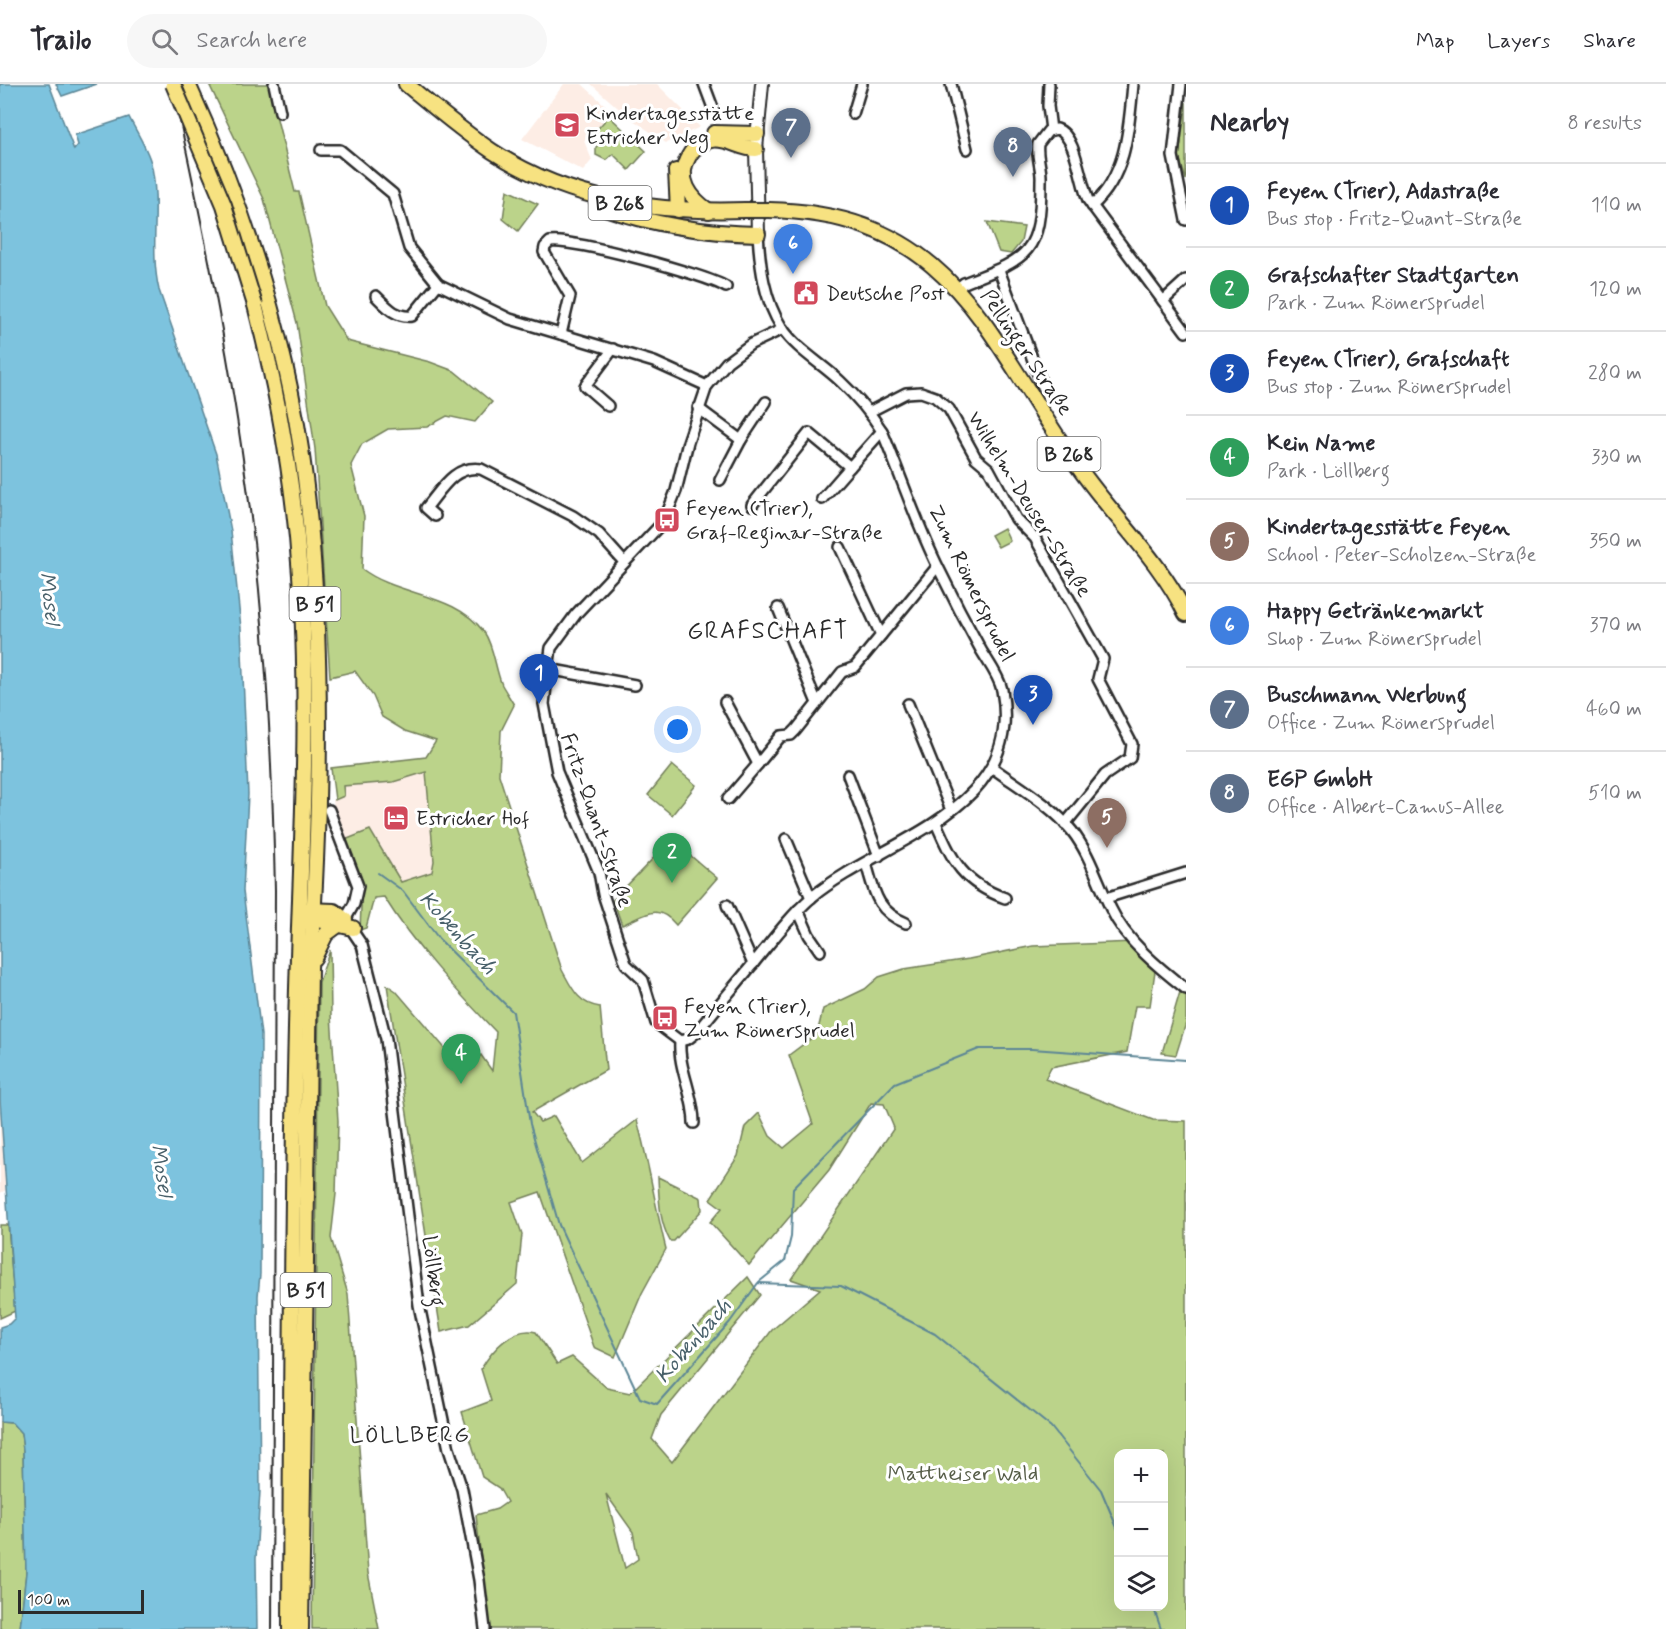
<!DOCTYPE html>
<meta charset="utf-8">
<style>
:root{--surface:#fff;--page:#f7f7f7;--text:#2b2b33;--muted:#7c7c81;--line:#e1e1e2;--accent:#2563eb}
body{margin:0;font-family:Mynerve,sans-serif;background:var(--page);color:var(--text)}
.controls{position:absolute;right:18px;bottom:18px;display:grid;overflow:hidden;border-radius:12px;box-shadow:0 6px 24px #0002}
.controls button{width:54px;height:54px;display:grid;place-items:center;padding:0;border:0;border-bottom:2px solid var(--line);background:var(--surface);color:var(--text);font:30px sans-serif}
.scale{position:absolute;left:18px;bottom:15px;width:126px;box-sizing:border-box;padding-left:6px;border:3px solid #2b2b2b;border-top:0;font-size:16px;line-height:21px;white-space:nowrap;color:#2b2b2b;-webkit-text-stroke:4px #fff;paint-order:stroke}
.you{position:absolute;left:678px;top:646px;width:21px;height:21px;margin:-15px;border:4px solid #fff;border-radius:50%;background:#1a73e8;box-shadow:0 0 0 9px #1a73e833}
.badge{display:grid;place-items:center;width:39px;height:39px;border-radius:50%;background:var(--accent);color:#fff;font-size:20px;font-weight:700}
.pin{position:absolute;translate:-50% -50px;filter:drop-shadow(0 2px 3px #0008)}
.pin::after{content:'';position:absolute;top:32px;width:21px;height:18px;background:inherit;clip-path:polygon(0 0,100% 0,50% 100%)}
.list{margin:0;padding:0;list-style:none}
h2{display:flex;justify-content:space-between;align-items:center;height:78px;margin:0;padding:0 24px;font-size:26px}
h2 small{font-size:20px;font-weight:400;color:var(--muted)}
.list li{display:grid;grid-template-columns:39px 1fr auto;gap:18px;align-items:center;box-sizing:border-box;height:84px;padding:0 24px;border-top:2px solid var(--line)}
.list b{display:block;font-size:22px;white-space:nowrap}
.list p{margin:0;font-size:20px;white-space:nowrap;color:var(--muted)}
.list em{font-size:20px;font-style:normal;color:var(--muted)}
.icon{flex:none;width:33px;height:33px;fill:none;stroke:currentColor;stroke-width:2;stroke-linecap:round;stroke-linejoin:round}
.map{position:relative;flex:none;width:1186px;height:1545px;overflow:hidden}
header{display:flex;align-items:center;gap:36px;box-sizing:border-box;height:84px;padding:0 30px;background:var(--surface);border-bottom:2px solid var(--line)}
header strong{font-size:28px}
nav{display:flex;gap:33px;margin-inline-start:auto;font-size:21px}
.search{width:420px;height:54px;background:var(--page);display:flex;align-items:center;gap:15px;box-sizing:border-box;padding:0 21px;border-radius:33px;color:var(--muted);font-size:22px}
main{display:flex}
aside{flex:1;background:var(--surface)}
.map>svg:first-child{display:block}
.built{fill:#fdede5}
.green{fill:#bbd38a;stroke:#737f5a;stroke-width:1.5;fill-rule:evenodd}
.water{fill:#7dc3de;stroke:#5c8696;stroke-width:1.5}
.lines{fill:none;stroke-linecap:round;stroke-linejoin:round}
.stream{stroke:#5c8696;stroke-width:2}
.street-casing{stroke:#2b2b2b;stroke-width:14}
.secondary-casing{stroke:#2b2b2b;stroke-width:16}
.primary-casing{stroke:#2b2b2b;stroke-width:18}
.street{stroke:#fff;stroke-width:9}
.secondary{stroke:#fff;stroke-width:12}
.primary{stroke:#f7e281;stroke-width:14}
.rail{stroke:#2b2b2b;stroke-width:2}
.primary-bridge-casing{stroke:#2b2b2b;stroke-width:18;stroke-linecap:butt}
.primary-bridge{stroke:#f7e281;stroke-width:14}
.labels{text-anchor:middle;stroke-width:6;stroke-linejoin:round;paint-order:stroke}
.shield{fill:#fff;stroke:#6b6b6b;stroke-width:1.5}
.shield-label{font-size:20px;font-weight:bold;fill:#2b2b2b}
.poi-label{font-size:21px;fill:#2b2b2b;stroke:#fff;text-anchor:start}
.street-label{font-size:21px;fill:#2b2b2b;stroke:#fff}
.park-label{font-size:21px;fill:#565d48;stroke:#fff}
.water-label{font-size:22px;font-style:italic;fill:#48606a;stroke:#fff}
.neighbourhood-label{font-size:22px;letter-spacing:1.5px;fill:#2b2b2b;stroke:#fff}
.quarter-label{font-size:24px;letter-spacing:1.5px;fill:#2b2b2b;stroke:#fff}
</style>
<header>
<strong>Trailo</strong>
<div class="search"><svg class="icon" aria-label="search" viewBox="0 0 24 24"><circle cx="10" cy="10" r="6"/><path d="M15 15l6 6"/></svg>Search here</div>
<nav><a>Map</a><a>Layers</a><a>Share</a></nav>
</header>
<main>
<div class="map">
<svg width="1186" height="1545" viewBox="0 0 1186 1545">
<rect width="100%" height="100%" fill="#fff"/>
<filter id="ink" filterUnits="userSpaceOnUse"><feTurbulence type="fractalNoise" baseFrequency=".0167" numOctaves="2"/><feDisplacementMap in="SourceGraphic" scale="12" xChannelSelector="R" yChannelSelector="G"/><feConvolveMatrix kernelMatrix="1 2 1 2 8 2 1 2 1" color-interpolation-filters="sRGB"/></filter>
<g filter="url(#ink)">
<!-- built -->
<g class="built">
<path d="M564,0h18l24,22 -4,5 7,5 -25,25 8,19 -9,11 -61,-32z"/>
<path d="M591,0h66l43,43 -34,16 -40,-28z"/>
<path d="M426,687l8,90 -1,11 -32,10 -31,-52 -25,10 -10,-23 -2,-17 11,-4 -1,-10 50,-4z"/>
<path d="M0,1016l6,90 -6,3z"/>
</g>
<!-- green -->
<g class="green">
<path d="M209,0h63l4,31 19,77h4l26,114 22,35 83,21 24,9 38,31 -17,20 -28,-6 -20,11 -39,2 -26,15 -11,21 13,51 -2,53c37,28 92,23 122,63 10,14 11,37 18,53 4,7 8,13 12,20l-13,26 -2,44 63,195c10,18 16,34 38,37l6,63 -74,42 8,10 14,-6 28,47 55,-43c12,43 18,86 29,129l-24,44 -27,64 -21,-10 -54,-155 -29,10 11,32 -5,50 -48,41 -28,7 -54,-347 9,6 53,62 -1,2 17,16 16,-16 11,16 4,-39c-41,-43 -81,-85 -112,-135l-10,1 -8,30 -6,2 2,-45 -17,-45 25,-10 31,52 31,-10 2,-11 -8,-89 -33,10 -50,4 1,10 -9,4 -4,-32 95,-11 10,-16 -31,-10 -23,-14 -9,-21 -18,-25 -25,6 -15,-228 -18,-126 -33,-124z"/>
<path d="M1186,18v78l-7,-23z"/>
<path d="M609,32l37,35 -17,19 -16,-16 -7,6 -10,-5v-8l4,-4 -8,-8z"/>
<path d="M507,106l31,14 -20,27 -15,-12z"/>
<path d="M987,138l37,5 -3,15 -10,12 -12,-2z"/>
<path d="M1004,444l6,13 -12,6 -7,-12z"/>
<path d="M672,681l24,20 -24,30 -24,-20z"/>
<path d="M669,758l10,4 38,32 -41,47c-19,-23 -30,-10 -54,0l-9,-25z"/>
<path d="M1135,858l20,29 -5,35h-15l-8,46 -76,15 -6,12 108,41 33,1v508h-697l-13,-114 21,-6 10,-7 -8,-14 -17,-11 -20,-65 29,-11 -10,-32c11,-19 32,-43 55,-37l21,32 15,-7 35,31 23,5 118,-116 12,18 -99,120 -9,24 20,23 100,-132 48,-41 -29,-10 103,-151 -10,-24 -13,-1 -42,67 -80,95 -39,-43 12,-14 -12,-9 28,-43 7,-29 14,-14 11,23 14,12 29,-24 -24,-69 28,-21 6,-25 42,-20 14,-12 25,-8 65,-10 64,-13zM1118,1370h46v152h-46zM606,1410l27,38 5,27 -13,9z"/>
<path d="M330,866l1,65 7,106 -2,73 -5,44 17,56 20,279 11,56h-67l7,-647z"/>
<path d="M1186,902v37l-10,32 -14,-2 18,-61z"/>
<path d="M658,1093l43,21 1,12 -28,31h-4c-11,-20 -11,-42 -12,-64z"/>
<path d="M0,1141h8l7,86 -15,7z"/>
<path d="M0,1338l12,1 9,10 2,17 3,122 -6,57h-20z"/>
</g>
<!-- water -->
<g class="water">
<path d="M0,0h49l25,66 4,-5 -3,-10 54,-18c7,14 18,31 22,46 10,42 -2,85 8,127l57,164 15,77 10,97 7,166 -5,97 18,144 -1,239 -2,22 2,195 -4,68 1,70h-237l6,-57 -3,-122 -2,-17 -9,-10 -12,-1v-95l9,-3 6,-6 -15,-218z"/>
<path d="M56,0h41l-35,12z"/>
</g>
<g class="lines">
<!-- stream -->
<g class="stream">
<path d="M378,789l25,18 36,48 74,73 17,112 29,101 81,173 17,6 73,-82 28,-39 83,3 94,48 116,93 50,63 17,40"/>
<path d="M759,1198l26,-21 6,-24 2,-49 102,-105 84,-34h53l154,11"/>
<path d="M1153,1522l8,23"/>
</g>
<defs>
<g id="street">
<path d="M274,0l6,28"/>
<path d="M704,0l9,24"/>
<path d="M951,0l16,65"/>
<path d="M1049,0l-1,22 3,24"/>
<path d="M1181,0l-8,72 13,64"/>
<path d="M853,30l9,-30"/>
<path d="M321,66h19l53,44 16,54 29,36 72,35 144,43 53,24"/>
<path d="M1092,122c35,-31 37,-78 41,-122"/>
<path d="M999,186l44,117"/>
<path d="M958,204l6,-5c64,-25 77,-28 77,-102 1,-13 -5,-24 -3,-37l10,-13 9,-2c19,6 23,52 31,71l98,132"/>
<path d="M376,212c11,11 20,22 36,20l26,-32"/>
<path d="M1163,217l23,-21"/>
<path d="M561,250l9,-38 -26,-44 1,-5 5,-5c22,-4 157,33 176,45"/>
<path d="M608,322l-23,-20 28,-37"/>
<path d="M698,324l43,32"/>
<path d="M869,328l37,-19 15,-1 14,5 14,12 27,49 13,11 27,50 19,19 68,121 -5,20 34,65 -2,14 -25,17 -40,49"/>
<path d="M720,396l21,-40 25,-38"/>
<path d="M822,415l28,-32"/>
<path d="M752,421l57,-72 41,34 32,-36"/>
<path d="M435,432l-9,-8c16,-19 28,-43 55,-39l92,47 26,18 25,28"/>
<path d="M840,463l41,88"/>
<path d="M778,524l39,95"/>
<path d="M548,585l87,16"/>
<path d="M725,618l33,62 23,-28 10,-1 5,-5 46,-58 13,-5 82,-100"/>
<path d="M908,620l43,106"/>
<path d="M993,684c26,19 58,37 79,63 18,23 26,52 39,78 15,32 48,59 75,80"/>
<path d="M848,691l31,81"/>
<path d="M728,715l30,-35"/>
<path d="M329,726l29,76 -4,18 -9,16 17,25 24,94 33,266 30,144 13,40 17,91 6,49"/>
<path d="M936,739c17,39 27,60 69,75"/>
<path d="M786,755l25,59"/>
<path d="M866,779c8,28 10,48 40,60"/>
<path d="M1106,814l80,-25"/>
<path d="M727,821l26,59"/>
<path d="M798,826l11,25 11,16"/>
<path d="M680,957l8,-2 9,-7c18,-23 37,-45 55,-67 19,-23 37,-48 60,-68 72,-59 213,-85 190,-207 -3,-14 -14,-28 -21,-40 -15,-27 -29,-54 -42,-81 -22,-44 -38,-93 -57,-138 -12,-19 -26,-35 -42,-50 -19,-18 -43,-31 -58,-53 -18,-28 -22,-62 -24,-94"/>
<path d="M680,957l-24,-18 -13,-43 -17,-16 -23,-70 -4,-22 -42,-100 -13,-68 4,-35 3,-21 25,-34 88,-93 12,-30 12,-49 19,-56 20,-24 24,-18 32,-15"/>
<path d="M680,957c-2,28 14,53 14,82"/>
</g>
<path id="secondary" d="M758,150l-2,-85 6,-65"/>
<g id="primary">
<path d="M188,0c57,124 100,258 117,394 20,159 16,331 5,490l-9,661"/>
<path d="M406,0c28,23 56,47 86,67 77,50 163,62 253,59"/>
<path d="M714,49l43,1"/>
<path d="M676,87l2,39"/>
<path d="M602,123c51,18 103,26 156,27"/>
<path d="M769,126c187,4 218,130 310,258 35,50 80,91 107,146"/>
<path d="M709,127c-18,-12 -34,-32 -20,-55 4,-8 13,-14 22,-16 16,-3 29,9 45,9"/>
<path d="M255,221c23,89 39,178 45,270 11,150 -1,303 -4,453 -5,200 -5,401 -6,601"/>
<path d="M307,826l27,1 11,9 -19,14 -12,24"/>
<path d="M307,831l7,4 39,9"/>
</g>
</defs>
<!-- street casing -->
<use href="#street" class="street-casing"/>
<!-- secondary casing -->
<use href="#secondary" class="secondary-casing"/>
<!-- primary casing -->
<use href="#primary" class="primary-casing"/>
<!-- street -->
<use href="#street" class="street"/>
<!-- secondary -->
<use href="#secondary" class="secondary"/>
<!-- primary -->
<use href="#primary" class="primary"/>
<!-- rail -->
<path class="rail" d="M172,0c28,129 55,258 73,389 20,137 27,278 30,417l-3,739"/>
<defs>
<g id="primary-bridge">
<path d="M173,0l51,121 31,100"/>
<path d="M745,126h24"/>
</g>
</defs>
<!-- primary-bridge casing -->
<use href="#primary-bridge" class="primary-bridge-casing"/>
<!-- primary-bridge -->
<use href="#primary-bridge" class="primary-bridge"/>
</g>
</g>
<!-- icons -->
<defs>
<symbol id="school-square" viewBox="-11 -11 22 22"><rect x="-9" y="-9" width="18" height="18" rx="4" fill="#d1495b" stroke="#fff"/><path d="M0-5L7-2L0 1L-7-2ZM-4 1L0 2.5L4 1V4Q0 6-4 4Z" fill="#fff"/></symbol>
<symbol id="civic-square" viewBox="-11 -11 22 22"><rect x="-9" y="-9" width="18" height="18" rx="4" fill="#d1495b" stroke="#fff"/><path d="M-.6-6.5H3V-4.5H.6V-3L4-1V1h2V6H-6V1h2V-1L-.6-3ZM-1.2 2.5V6h2.4V2.5Z" fill="#fff"/></symbol>
<symbol id="bus-square" viewBox="-11 -11 22 22"><rect x="-9" y="-9" width="18" height="18" rx="4" fill="#d1495b" stroke="#fff"/><path d="M-5-6H5V4H4V6H2V4H-2V6H-4V4H-5ZM-3.5-4V0h7V-4ZM-3.5 1.2v1.5H-2V1.2ZM2 1.2v1.5H3.5V1.2Z" fill="#fff"/></symbol>
<symbol id="hotel-square" viewBox="-11 -11 22 22"><rect x="-9" y="-9" width="18" height="18" rx="4" fill="#d1495b" stroke="#fff"/><path d="M-6-4.5h1.5V1H6V5H4.5V3h-9V5H-6ZM-4 0a1.8 1.8 0 1 1 3.6 0ZM.5 0V-2.5h3Q6-2.5 6 0Z" fill="#fff"/></symbol>
</defs>
<g fill-rule="evenodd">
<use href="#school-square" x="552" y="26" width="30" height="30"/>
<use href="#civic-square" x="791" y="194" width="30" height="30"/>
<use href="#bus-square" x="652" y="421" width="30" height="30"/>
<use href="#hotel-square" x="381" y="719" width="30" height="30"/>
<use href="#bus-square" x="650" y="919" width="30" height="30"/>
</g>
<g class="labels">
<!-- shield labels -->
<g class="shield">
<rect x="588.5" y="102" width="63" height="34" rx="4.5"/>
<rect x="1037.5" y="353" width="63" height="34" rx="4.5"/>
<rect x="289.5" y="503" width="51" height="34" rx="4.5"/>
<rect x="280.5" y="1189" width="51" height="34" rx="4.5"/>
</g>
<g class="shield-label">
<text x="620" y="126">B 268</text>
<text x="1069" y="377">B 268</text>
<text x="315" y="527">B 51</text>
<text x="306" y="1213">B 51</text>
</g>
<!-- poi labels -->
<g class="poi-label">
<text x="586" y="36">Kindertagesstätte<tspan x="586" dy="24">Estricher Weg</tspan></text>
<text x="826" y="216">Deutsche Post</text>
<text x="686" y="431">Feyen (Trier),<tspan x="686" dy="24">Graf-Reginar-Straße</tspan></text>
<text x="416" y="741">Estricher Hof</text>
<text x="684" y="929">Feyen (Trier),<tspan x="684" dy="24">Zum Römersprudel</tspan></text>
</g>
<!-- street labels -->
<g class="street-label">
<text transform="translate(1027 268) rotate(56)" y="7">Pellinger Straße</text>
<text transform="translate(1030 420) rotate(58)" y="7">Wilhelm-Deuser-Straße</text>
<text transform="translate(972 499) rotate(64)" y="7">Zum Römersprudel</text>
<text transform="translate(597 736) rotate(71)" y="7">Fritz-Quant-Straße</text>
<text transform="translate(434 1187) rotate(83)" y="7">Löllberg</text>
</g>
<!-- park labels -->
<g class="park-label">
<text x="963" y="1396">Mattheiser Wald</text>
</g>
<!-- water labels -->
<g class="water-label">
<text transform="translate(51 514) rotate(83)" y="8">Mosel</text>
<text transform="translate(459 848) rotate(48)" y="8">Kobenbach</text>
<text transform="translate(163 1086) rotate(81)" y="8">Mosel</text>
<text transform="translate(692 1256) rotate(-49)" y="8">Kobenbach</text>
</g>
<!-- neighbourhood labels -->
<g class="neighbourhood-label">
<text x="410" y="1358">LÖLLBERG</text>
</g>
<!-- quarter labels -->
<g class="quarter-label">
<text x="768" y="554">GRAFSCHAFT</text>
</g>
</g>
</svg>
<div class="controls">
<button>+</button>
<button>−</button>
<button><svg class="icon" aria-label="layers" viewBox="0 0 24 24"><path d="M12 4l9 5-9 5-9-5zM3 14l9 5 9-5"/></svg></button>
</div>
<div class="scale">100 m</div>
<div class="you"></div>
<div class="pin badge" style="left:539px;top:620px;background:#1a4fb4">1</div>
<div class="pin badge" style="left:672px;top:799px;background:#2e9e5b">2</div>
<div class="pin badge" style="left:1033px;top:641px;background:#1a4fb4">3</div>
<div class="pin badge" style="left:461px;top:1000px;background:#2e9e5b">4</div>
<div class="pin badge" style="left:1107px;top:764px;background:#8d6e63">5</div>
<div class="pin badge" style="left:793px;top:190px;background:#3f7fe0">6</div>
<div class="pin badge" style="left:791px;top:74px;background:#5c6f8a">7</div>
<div class="pin badge" style="left:1013px;top:93px;background:#5c6f8a">8</div>
</div>
<aside>
<h2>Nearby<small>8 results</small></h2>
<ul class="list">
<li><span class="badge" style="background:#1a4fb4">1</span><div><b>Feyen (Trier), Adastraße</b><p>Bus stop · Fritz-Quant-Straße</p></div><em>110 m</em></li>
<li><span class="badge" style="background:#2e9e5b">2</span><div><b>Grafschafter Stadtgarten</b><p>Park · Zum Römersprudel</p></div><em>120 m</em></li>
<li><span class="badge" style="background:#1a4fb4">3</span><div><b>Feyen (Trier), Grafschaft</b><p>Bus stop · Zum Römersprudel</p></div><em>280 m</em></li>
<li><span class="badge" style="background:#2e9e5b">4</span><div><b>Kein Name</b><p>Park · Löllberg</p></div><em>330 m</em></li>
<li><span class="badge" style="background:#8d6e63">5</span><div><b>Kindertagesstätte Feyen</b><p>School · Peter-Scholzen-Straße</p></div><em>350 m</em></li>
<li><span class="badge" style="background:#3f7fe0">6</span><div><b>Happy Getränkemarkt</b><p>Shop · Zum Römersprudel</p></div><em>370 m</em></li>
<li><span class="badge" style="background:#5c6f8a">7</span><div><b>Buschmann Werbung</b><p>Office · Zum Römersprudel</p></div><em>460 m</em></li>
<li><span class="badge" style="background:#5c6f8a">8</span><div><b>EGP GmbH</b><p>Office · Albert-Camus-Allee</p></div><em>510 m</em></li>
</ul>
</aside>
</main>
